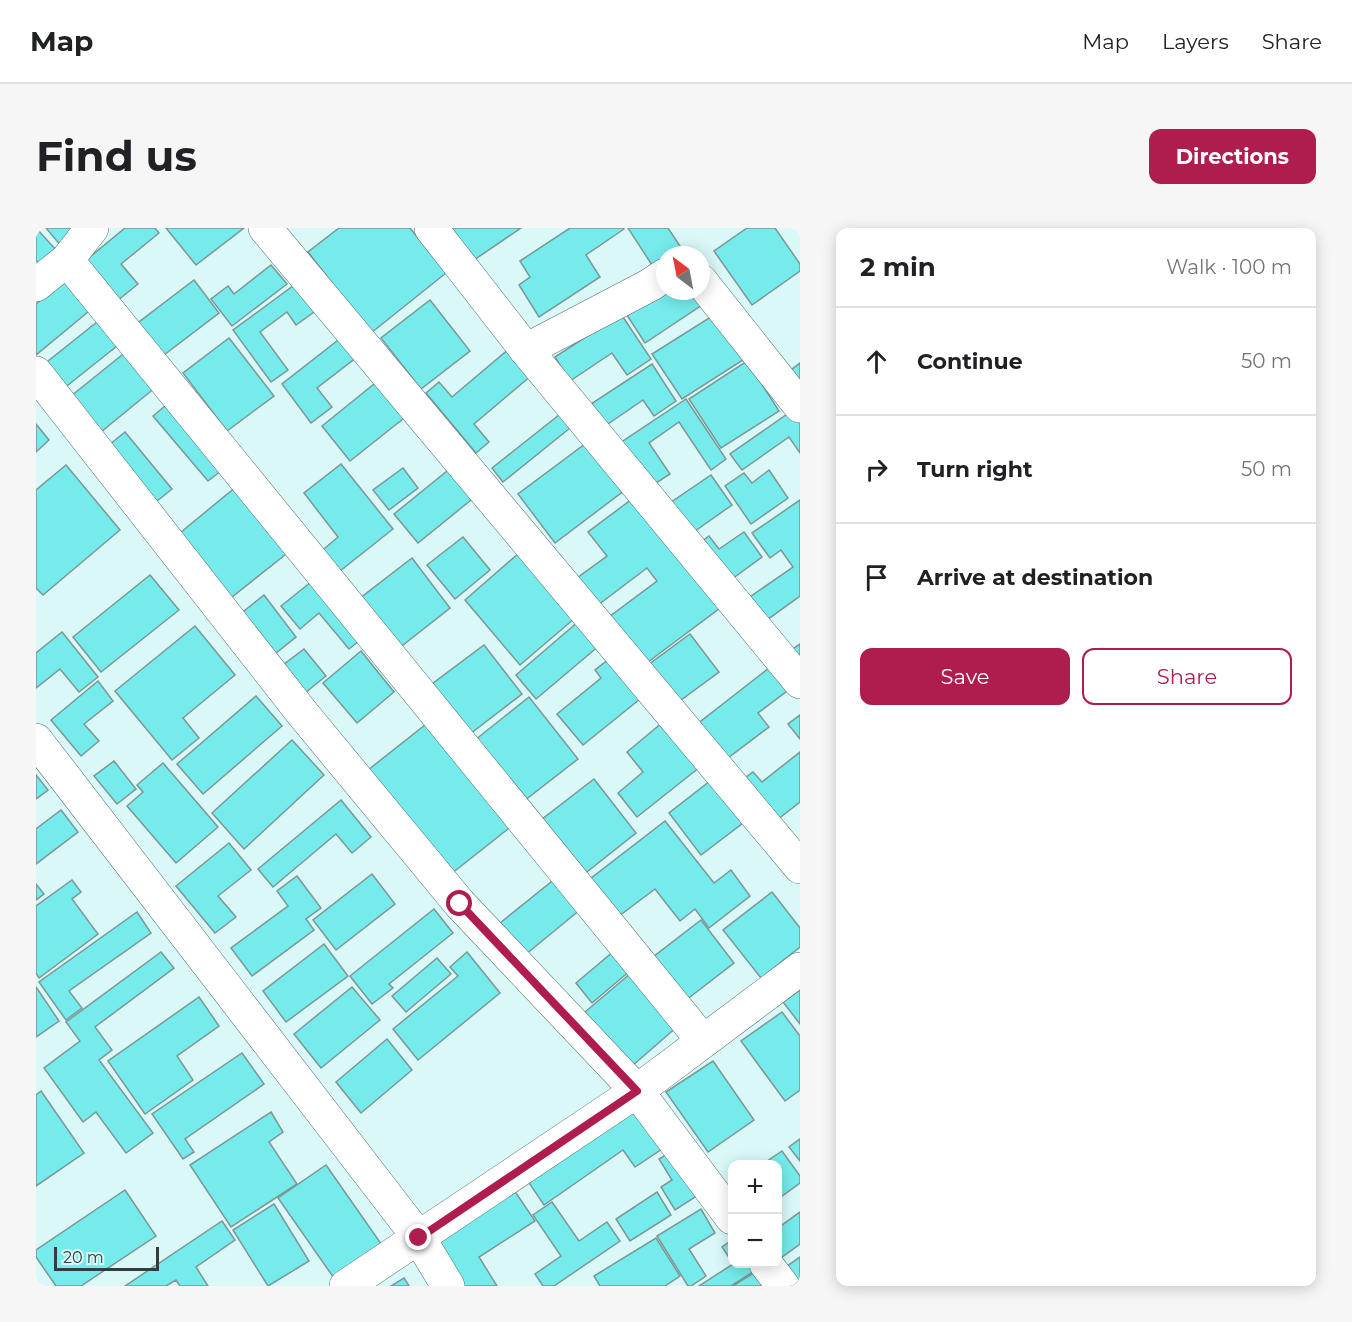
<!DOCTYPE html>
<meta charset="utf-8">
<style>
:root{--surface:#fff;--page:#f6f6f6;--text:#202124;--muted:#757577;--line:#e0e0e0;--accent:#ae1d4e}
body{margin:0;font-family:Montserrat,sans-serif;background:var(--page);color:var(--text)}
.controls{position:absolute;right:18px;bottom:18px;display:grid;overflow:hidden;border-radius:12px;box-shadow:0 3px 15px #0003}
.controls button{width:54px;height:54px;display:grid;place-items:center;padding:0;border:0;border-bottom:2px solid var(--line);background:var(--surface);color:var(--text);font:30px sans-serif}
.compass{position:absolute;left:620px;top:18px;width:54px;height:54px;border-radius:50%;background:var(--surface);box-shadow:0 3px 15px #0003;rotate:328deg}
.scale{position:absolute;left:18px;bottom:15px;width:105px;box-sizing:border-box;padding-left:6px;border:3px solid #323e3e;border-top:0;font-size:16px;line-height:21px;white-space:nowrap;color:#323e3e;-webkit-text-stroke:4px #daf8f8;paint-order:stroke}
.stop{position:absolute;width:18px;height:18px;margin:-14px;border:4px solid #ae1d4e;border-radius:50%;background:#fff}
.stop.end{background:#ae1d4e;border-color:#fff;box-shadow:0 2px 6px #0008}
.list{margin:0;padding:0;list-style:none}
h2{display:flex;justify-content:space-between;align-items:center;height:78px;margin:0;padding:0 24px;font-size:26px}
h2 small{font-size:20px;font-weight:400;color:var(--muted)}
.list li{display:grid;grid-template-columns:39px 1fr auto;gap:18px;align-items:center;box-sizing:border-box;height:108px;padding:0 24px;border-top:2px solid var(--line)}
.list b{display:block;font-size:22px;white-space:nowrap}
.list em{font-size:20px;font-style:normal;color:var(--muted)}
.actions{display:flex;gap:12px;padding:18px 24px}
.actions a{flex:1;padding:14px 0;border:2px solid var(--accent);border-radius:12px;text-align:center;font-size:21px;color:var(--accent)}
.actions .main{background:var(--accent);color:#fff}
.icon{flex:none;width:33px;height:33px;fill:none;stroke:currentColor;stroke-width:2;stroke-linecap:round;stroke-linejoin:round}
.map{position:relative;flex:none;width:764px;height:1058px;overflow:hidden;border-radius:12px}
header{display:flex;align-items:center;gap:36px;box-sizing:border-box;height:84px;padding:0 30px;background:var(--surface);border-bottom:2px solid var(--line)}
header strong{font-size:28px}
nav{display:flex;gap:33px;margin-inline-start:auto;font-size:21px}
.intro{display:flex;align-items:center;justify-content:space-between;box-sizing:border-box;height:144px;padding:0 36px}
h1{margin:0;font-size:42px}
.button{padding:15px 27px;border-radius:12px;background:var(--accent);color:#fff;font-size:21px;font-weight:700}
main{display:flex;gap:36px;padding:0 36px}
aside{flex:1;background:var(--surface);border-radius:12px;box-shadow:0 3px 15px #0003}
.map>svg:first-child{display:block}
.building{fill:#76ebec;stroke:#7b9797;stroke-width:1.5}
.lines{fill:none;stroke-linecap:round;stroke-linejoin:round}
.minor-casing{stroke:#546f6f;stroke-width:34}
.minor{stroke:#fff;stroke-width:33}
.route{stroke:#ae1d4e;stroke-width:8}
</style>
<header>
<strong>Map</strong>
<nav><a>Map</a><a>Layers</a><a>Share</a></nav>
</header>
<div class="intro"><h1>Find us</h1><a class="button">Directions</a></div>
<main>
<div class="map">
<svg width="764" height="1058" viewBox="0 0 764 1058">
<rect width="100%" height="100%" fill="#daf8f8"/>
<!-- building -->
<g class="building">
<path d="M0,0l21,23 -16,15 -5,-6z"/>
<path d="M10,0h37l-21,19z"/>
<path d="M89,0h30l4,5 -38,31 17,20 -21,17 -32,-40z"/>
<path d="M130,0h78l-48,37z"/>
<path d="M303,0h71l36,45 -75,60 -63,-81z"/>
<path d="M416,0h69l-47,32z"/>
<path d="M534,0h53l1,1 -38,26 14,22 -61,40 -20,-32 11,-8 -10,-16z"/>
<path d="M592,0h40l12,18 -13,9h-2v2l-13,8z"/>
<path d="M711,0h28l25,36v7l-48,34 -38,-54z"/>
<path d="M235,37l16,19 -55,42 -21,-27 17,-13 6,8z"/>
<path d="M34,49l24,30 -58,48v-51z"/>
<path d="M158,52l25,33 -59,45 -25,-33z"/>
<path d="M265,52l20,27 -25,18 -9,-13 -27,20 28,38 -17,12 -38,-52z"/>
<path d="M629,63h28l9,14 -57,38 -20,-31z"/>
<path d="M394,72l40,51 -49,38 -40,-51z"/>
<path d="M681,85l29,45 -64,41 -30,-45z"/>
<path d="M585,86l30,45 -24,16 -15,-22 -42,28 -15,-24z"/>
<path d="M61,94l20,24 -59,47 -20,-24z"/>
<path d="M306,109l15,20 -40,31 15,19 -21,16 -29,-39z"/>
<path d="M193,110l45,58 -47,35 -44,-58z"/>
<path d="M474,120l22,27 -58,49 15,18 -13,11 -50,-60 13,-11 13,15z"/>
<path d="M91,123l29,36 -60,49 -30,-36z"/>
<path d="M711,133l32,50 -58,37 -32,-49z"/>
<path d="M764,135v28l-13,-18z"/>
<path d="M616,136l24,37 -22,15 -11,-16 -38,26 -14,-22z"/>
<path d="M343,152l29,35 -58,46 -28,-35z"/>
<path d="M650,171l40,60 -15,11 -32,-48 -30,21 21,31 -20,13 -30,-44z"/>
<path d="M135,173l55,66 -18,14 -55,-65z"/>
<path d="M757,182l7,10v33l-11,-16 -47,33 -12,-16z"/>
<path d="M528,183l11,13 -72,58 -11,-14z"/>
<path d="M0,196l13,16 -13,12z"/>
<path d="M89,204l47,57 -21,17 -47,-57z"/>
<path d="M557,210l36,49 -74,56 -37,-49z"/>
<path d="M305,236l52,65 -58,46 -17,-21 20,-17 -34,-44z"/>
<path d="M30,237l54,65 -77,65 -7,-7v-98z"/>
<path d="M416,239l24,29 -58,47 -24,-29z"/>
<path d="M367,240l15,20 -29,22 -16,-20z"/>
<path d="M733,242l19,28 -37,26 -26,-38 19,-13 8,10z"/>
<path d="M675,247l21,30 -44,31 -21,-31z"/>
<path d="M201,258l53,65 -63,50 -52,-64z"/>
<path d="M600,268l84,112 -76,57 -35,-48 48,-36 -10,-13 -49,37 -21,-27 30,-22 -19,-24z"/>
<path d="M764,272v96l-40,29 -16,-24 49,-34 -12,-17 -11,8 -18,-25z"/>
<path d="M708,304l18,25 -37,27 -28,-39 12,-9 10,13z"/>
<path d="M427,309l27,33 -35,29 -28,-34z"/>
<path d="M483,325l56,65 -55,47 -55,-65z"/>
<path d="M376,330l38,50 -52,41 -39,-50z"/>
<path d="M114,347l29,35 -78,62 -28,-35z"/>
<path d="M280,350l48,59 -15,12 -30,-36 -19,16 -19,-23z"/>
<path d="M228,367l32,42 -25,20 -32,-42z"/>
<path d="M543,393l21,24 -64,54 -20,-24z"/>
<path d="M159,398l40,49 -52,43 16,20 -27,22 -57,-69z"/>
<path d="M26,404l36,45 -19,15 -19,-23 -24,19v-35z"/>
<path d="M654,406l29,38 -42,31 -29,-38z"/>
<path d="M764,416v28l-13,-19z"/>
<path d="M448,417l38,49 -52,40 -38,-50z"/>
<path d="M268,421l22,27 -21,17 -22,-28z"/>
<path d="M325,423l33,41 -37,31 -34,-40z"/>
<path d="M577,428l32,39 -62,50 -26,-31 44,-36 -6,-8z"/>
<path d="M733,440l18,23 -29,22 11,14 -45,34 -28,-36z"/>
<path d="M62,453l15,20 -29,23 15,17 -18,15 -30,-36z"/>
<path d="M220,468l26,30 -79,68 -26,-30z"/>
<path d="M493,469l49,62 -54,42 -49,-61z"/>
<path d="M764,487v24l-12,-15z"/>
<path d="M394,493l83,104 -62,49 -83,-104z"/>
<path d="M627,494l37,45 -63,50 -19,-24 25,-21 -16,-20z"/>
<path d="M256,512l32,35 -80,74 -32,-36z"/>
<path d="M764,524v50l-27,21 -32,-42 12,-9 9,10z"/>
<path d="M78,533l22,28 -19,15 -23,-28z"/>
<path d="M127,535l55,64 -42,36 -49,-57 16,-14 -6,-7z"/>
<path d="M0,547l12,15 -12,9z"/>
<path d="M558,551l42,54 -53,42 -42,-55z"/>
<path d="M674,553l33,42 -42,32 -32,-42z"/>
<path d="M305,572l30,37 -19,16 -16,-19 -63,53 -15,-18z"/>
<path d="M25,582l17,22 -42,32v-35z"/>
<path d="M629,593l49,62 17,-13 19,26 -41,32 -14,-19 -15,12 -25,-32 -36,27 -29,-37z"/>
<path d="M193,615l22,27 -33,26 18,21 -21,16 -39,-47z"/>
<path d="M336,646l23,30 -59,46 -23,-30z"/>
<path d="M261,648l24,32 -15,11 8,11 -62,46 -21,-28 57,-42 -11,-15z"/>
<path d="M520,650l25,31 -56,46 -25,-32z"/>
<path d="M36,652l9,12 -9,7 26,35 -59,44 -3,-5v-67z"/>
<path d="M0,656l8,10 -8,6z"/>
<path d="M736,664l28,36v19l-39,31 -38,-48z"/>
<path d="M398,681l19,24 -64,51 4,4 -21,16 -22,-28z"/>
<path d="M101,684l14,21 -82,58 13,17 -16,12 -27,-38z"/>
<path d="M665,692l33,43 -48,37 -33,-43z"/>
<path d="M288,716l24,32 -62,46 -23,-31z"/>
<path d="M578,723l17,19 -39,33 -16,-20z"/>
<path d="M125,724l13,16 -79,59 17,23 -13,10 54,73 -27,20 -30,-41 -13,10 -39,-54 36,-27 -14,-19z"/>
<path d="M431,724l33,41 -82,67 -25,-31 65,-53 -8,-9z"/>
<path d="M401,730l14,16 -45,38 -14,-16z"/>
<path d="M595,745l47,53 -46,40 -47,-54z"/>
<path d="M0,759l23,34 -23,16z"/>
<path d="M316,759l28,33 -59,48 -27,-34z"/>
<path d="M764,762v34l-17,-22z"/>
<path d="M163,769l20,29 -42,30 16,24 -48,34 -37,-53z"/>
<path d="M746,784l18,24v54l-15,11 -44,-60z"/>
<path d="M351,811l25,31 -51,43 -25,-31z"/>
<path d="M206,825l22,31 -79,55 9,13 -11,7 -31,-45z"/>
<path d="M677,833l41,59 -46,32 -42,-60z"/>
<path d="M5,863l43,62 -48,33v-91z"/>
<path d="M601,872l31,45 -33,22 -12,-17 -79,55 -19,-28z"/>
<path d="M235,884l12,20 -14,10 28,42 -66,43 -41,-62z"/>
<path d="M764,911v22l-11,-14z"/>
<path d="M640,921l27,43 -28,18 -14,-23 11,-7 -13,-21z"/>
<path d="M746,923l18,25v7l-22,16v-35h-15z"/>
<path d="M290,937l58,83 -48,33 -58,-83z"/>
<path d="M89,962l31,46 -75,50h-25l-20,-29v-7z"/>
<path d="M478,962l21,31 -56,36 18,29h-35l-28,-45z"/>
<path d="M621,964l14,23 -41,26 -14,-22z"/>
<path d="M516,974l27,39 28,-19 13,19 -66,45h-11l-8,-12 26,-18 -28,-41z"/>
<path d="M238,976l35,57 -41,25 -35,-56z"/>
<path d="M665,981l14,24 -26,16 17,27 -15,10h-3l-31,-50z"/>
<path d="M764,984v32l-22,16v-32z"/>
<path d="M186,993l13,19 -39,27 12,19h-28l-4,-6 -10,6h-41z"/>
<path d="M620,1010l24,38 -15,10h-65l-6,-10z"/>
<path d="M696,1012v22l-10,-15z"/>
<path d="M764,1029v29h-4l-13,-17z"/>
<path d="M697,1036h23l3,4 -28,18h-32z"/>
<path d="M724,1041l11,17h-38z"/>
<path d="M368,1050l5,8h-18z"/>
</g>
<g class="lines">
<defs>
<g id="minor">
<path d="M229,0l535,639"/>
<path d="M395,0l95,122 274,332"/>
<path d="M31,32l636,781"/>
<path d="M665,53l99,125"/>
<path d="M0,57l31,-25 25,-32"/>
<path d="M490,122l124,-65 15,-10"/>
<path d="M0,145l267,341 157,190 177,187 95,127"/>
<path d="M0,512l383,498 29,48"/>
<path d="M730,1036l17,22"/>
<path d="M310,1058l291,-195 163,-122"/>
</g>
</defs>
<!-- minor casing -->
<use href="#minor" class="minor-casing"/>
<!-- minor -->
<use href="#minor" class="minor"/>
</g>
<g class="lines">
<!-- route -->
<path class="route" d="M383,1010l218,-147 -177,-187"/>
</g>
</svg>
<div class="controls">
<button>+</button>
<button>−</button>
</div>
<svg class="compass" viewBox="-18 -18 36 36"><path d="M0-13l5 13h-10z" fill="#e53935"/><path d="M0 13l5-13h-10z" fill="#757577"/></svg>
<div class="scale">20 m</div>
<div class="stop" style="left:424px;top:676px"></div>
<div class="stop end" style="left:383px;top:1010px"></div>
</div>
<aside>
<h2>2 min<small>Walk · 100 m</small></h2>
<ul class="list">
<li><svg class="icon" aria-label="ahead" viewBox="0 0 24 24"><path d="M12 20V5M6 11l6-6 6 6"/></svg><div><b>Continue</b></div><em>50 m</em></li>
<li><svg class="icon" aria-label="right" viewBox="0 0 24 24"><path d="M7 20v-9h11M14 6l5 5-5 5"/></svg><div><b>Turn right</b></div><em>50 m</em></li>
<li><svg class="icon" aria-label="arrive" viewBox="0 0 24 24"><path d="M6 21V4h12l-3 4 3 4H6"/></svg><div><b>Arrive at destination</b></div></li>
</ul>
<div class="actions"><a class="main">Save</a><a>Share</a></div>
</aside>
</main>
